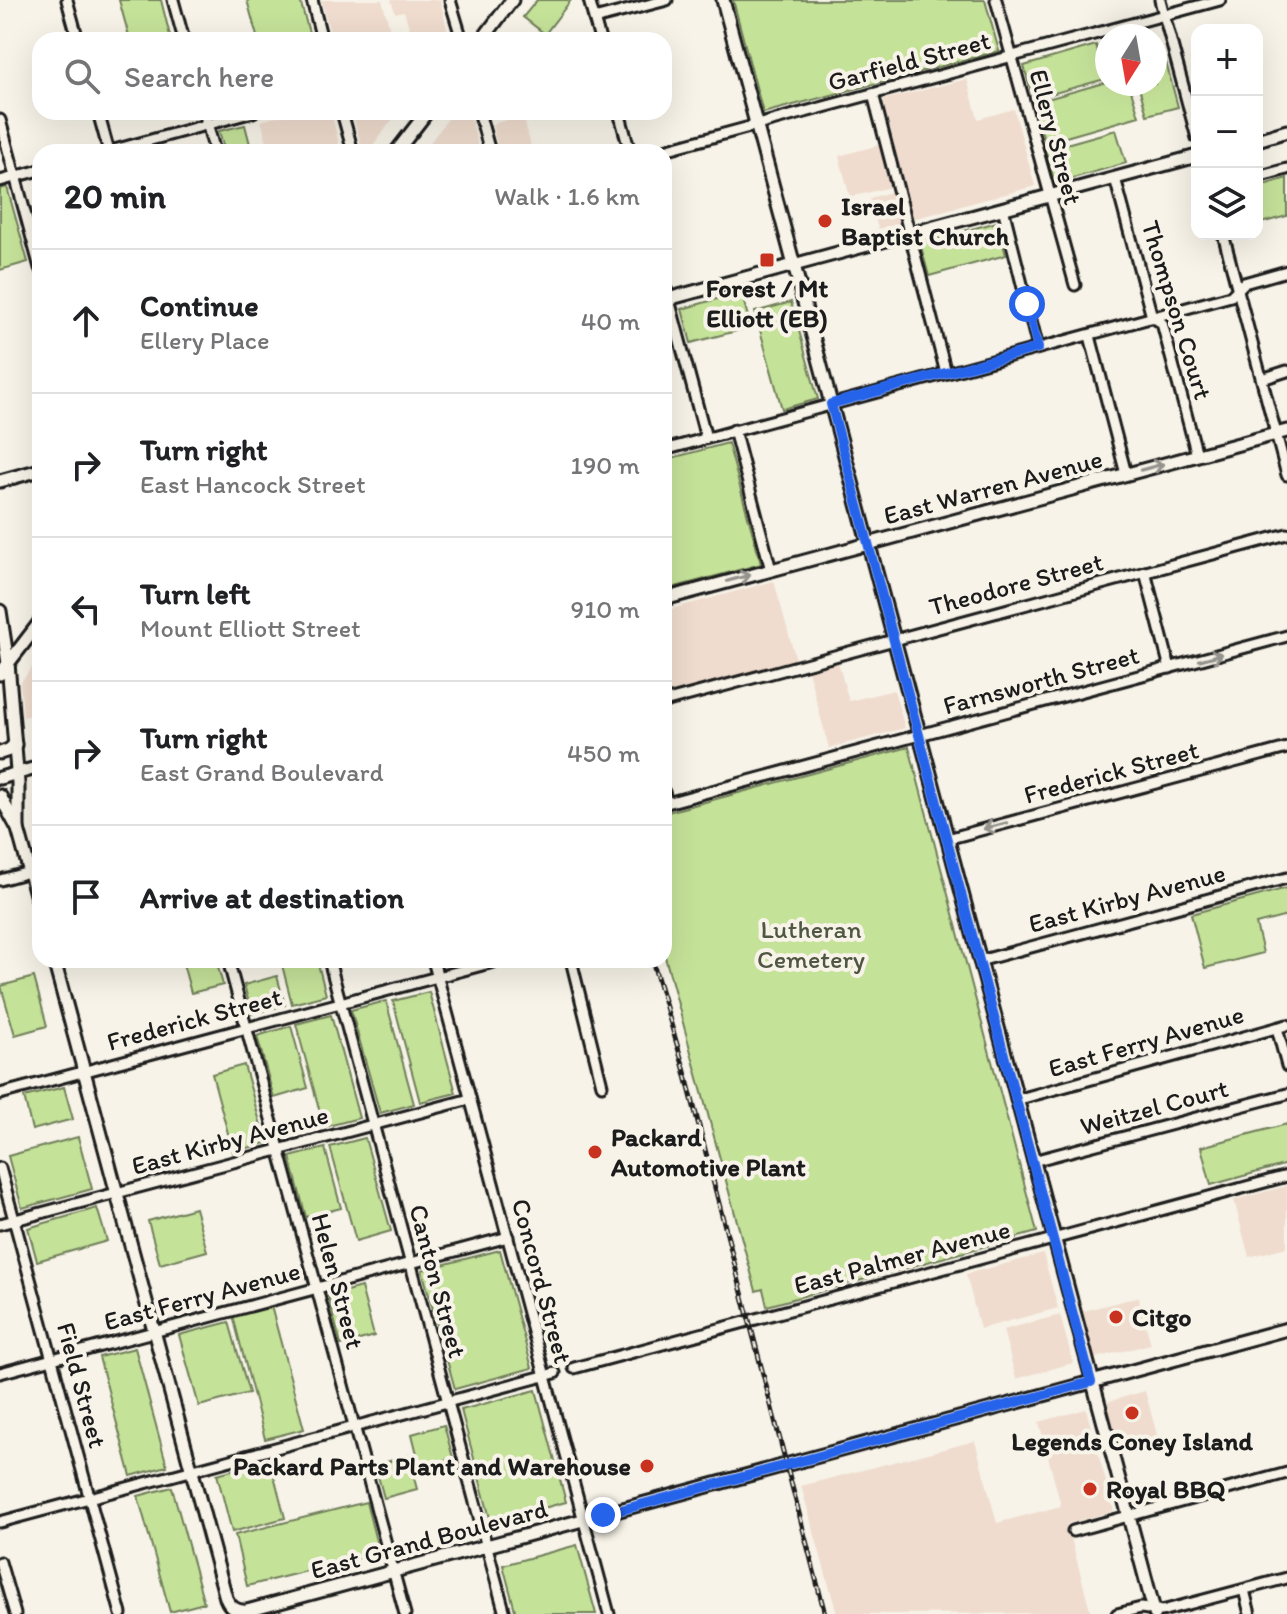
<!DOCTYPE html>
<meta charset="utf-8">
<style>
:root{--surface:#fff;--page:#f2f2f2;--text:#202124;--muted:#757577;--line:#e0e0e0}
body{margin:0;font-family:Itim,sans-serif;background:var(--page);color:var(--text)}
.controls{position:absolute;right:24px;top:24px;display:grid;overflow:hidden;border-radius:16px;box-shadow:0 8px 32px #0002}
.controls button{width:72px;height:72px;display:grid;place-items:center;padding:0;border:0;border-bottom:2px solid var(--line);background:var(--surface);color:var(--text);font:40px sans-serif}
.compass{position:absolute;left:1095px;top:24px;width:72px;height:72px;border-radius:50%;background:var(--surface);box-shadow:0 8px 32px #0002;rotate:191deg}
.stop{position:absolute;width:24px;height:24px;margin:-18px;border:6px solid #2563eb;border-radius:50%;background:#fff}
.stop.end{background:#2563eb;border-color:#fff;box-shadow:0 2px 8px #0008}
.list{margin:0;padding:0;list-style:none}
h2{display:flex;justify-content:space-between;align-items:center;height:104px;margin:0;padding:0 32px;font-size:34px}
h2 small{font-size:26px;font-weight:400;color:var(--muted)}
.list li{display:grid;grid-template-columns:52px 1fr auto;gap:24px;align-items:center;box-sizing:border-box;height:144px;padding:0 32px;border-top:2px solid var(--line)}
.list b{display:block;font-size:30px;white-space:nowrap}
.list p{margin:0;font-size:26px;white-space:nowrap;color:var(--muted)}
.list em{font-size:26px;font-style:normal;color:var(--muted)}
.icon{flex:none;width:44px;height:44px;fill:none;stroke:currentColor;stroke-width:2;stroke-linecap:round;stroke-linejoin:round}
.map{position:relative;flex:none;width:1287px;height:1614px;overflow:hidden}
.search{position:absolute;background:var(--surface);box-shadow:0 8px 32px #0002;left:32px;top:32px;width:640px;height:88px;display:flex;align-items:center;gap:20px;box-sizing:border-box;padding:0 28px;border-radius:24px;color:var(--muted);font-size:30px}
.panel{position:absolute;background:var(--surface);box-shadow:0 8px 32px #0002;left:32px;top:144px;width:640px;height:824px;border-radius:24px}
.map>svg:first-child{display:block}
.built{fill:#efdcce}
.green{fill:#c5e299;stroke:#707f5a;stroke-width:2}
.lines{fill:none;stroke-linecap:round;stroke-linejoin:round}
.minor-casing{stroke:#1c1c1c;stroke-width:15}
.major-casing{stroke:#1c1c1c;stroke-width:17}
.minor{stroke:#f7f3e8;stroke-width:9}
.major{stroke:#f7f3e8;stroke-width:11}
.rail-casing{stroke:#1c1c1c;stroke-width:5}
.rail{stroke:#f7f3e8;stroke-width:2;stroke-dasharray:6;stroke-linecap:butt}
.oneway{stroke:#94928c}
.route{stroke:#2563eb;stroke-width:10}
.poi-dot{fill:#c8321e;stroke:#f7f3e8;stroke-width:3}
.labels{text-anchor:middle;stroke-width:8;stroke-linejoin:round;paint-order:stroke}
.street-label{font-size:26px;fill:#1c1c1c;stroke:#f7f3e8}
.poi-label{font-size:26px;font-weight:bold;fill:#1c1c1c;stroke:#f7f3e8;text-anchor:start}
.park-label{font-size:26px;fill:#4f5742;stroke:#f7f3e8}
</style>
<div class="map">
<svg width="1287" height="1614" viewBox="0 0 1287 1614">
<rect width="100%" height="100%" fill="#f7f3e8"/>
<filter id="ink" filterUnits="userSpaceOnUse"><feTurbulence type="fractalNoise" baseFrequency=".0125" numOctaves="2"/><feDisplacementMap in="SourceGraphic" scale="16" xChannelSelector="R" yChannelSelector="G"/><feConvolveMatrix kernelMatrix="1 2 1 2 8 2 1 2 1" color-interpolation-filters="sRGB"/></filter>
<g filter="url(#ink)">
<!-- built -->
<g class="built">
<path d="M321,0h61l11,40h-61z"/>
<path d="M391,0h49l10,40h-37l-9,-29 -9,2z"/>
<path d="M967,79l11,40 36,-10 21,77 -122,33 -30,-119z"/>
<path d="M295,112h36l10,40h-71l-9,-31z"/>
<path d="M352,112h46l-30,40h-5z"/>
<path d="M453,112h16l11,40h-57z"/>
<path d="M523,116l9,34 -33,2 -7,-28z"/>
<path d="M879,145l12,42 -41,10 -11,-41z"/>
<path d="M891,192l8,32 -21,5 -8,-31z"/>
<path d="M774,581l22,79 -132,36v-85z"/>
<path d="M40,657v56l-17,4 -3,-34z"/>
<path d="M838,662l11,39 45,-11 11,38 -76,20 -21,-78z"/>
<path d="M1287,1186v61l-38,10 -15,-57z"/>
<path d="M1043,1254l15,54 -78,21 -14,-55z"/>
<path d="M1138,1297l13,47 -56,14 -12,-47z"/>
<path d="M1060,1315l13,48 -57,16 -13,-49z"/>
<path d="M1145,1391l14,51 -38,11 -14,-51z"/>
<path d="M1086,1409l28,102 -47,13 24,89 -254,1 -36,-128 174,-45 22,82 64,-17 -22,-84z"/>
</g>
<!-- green -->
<g class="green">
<path d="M119,0h42l10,40h-41z"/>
<path d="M247,0h53l11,40h-53z"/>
<path d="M537,0h34l-26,34 -22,-17z"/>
<path d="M733,0h252l14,51 -236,62z"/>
<path d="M1096,45l9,34 -72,20 -9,-33z"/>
<path d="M1166,62l12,45 -31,8 -9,-31h17v-19z"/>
<path d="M1107,82l22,2 10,32 -94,27 -12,-40z"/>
<path d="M245,125l7,27h-27l-6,-21z"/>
<path d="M1116,130l10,33 -71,20 -10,-33z"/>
<path d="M1287,178v38l-30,8v-37z"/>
<path d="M7,187l21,75 -28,8v-81z"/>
<path d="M997,222l9,33 -77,21 -9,-33z"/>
<path d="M741,292l10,35 -60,16 -9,-34z"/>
<path d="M791,302l27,97 -36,10 -27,-97z"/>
<path d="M728,443l33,121 -97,26v-130z"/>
<path d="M909,747l128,485 -270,74 -4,-17 -7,2 -92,-338v-140z"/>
<path d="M1287,888v28l-31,8 7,29 -58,15 -14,-54z"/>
<path d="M182,960h34l7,25 -32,8z"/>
<path d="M300,960h17l9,35 -34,9 -10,-39z"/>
<path d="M277,976l8,29 -33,9 -8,-29z"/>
<path d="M34,977l13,49 -32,9 -14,-49z"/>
<path d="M429,992l27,101 -36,9 -27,-101z"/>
<path d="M386,1001l28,103 -34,9 -29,-103z"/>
<path d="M331,1015l28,103 -35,9 -28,-103z"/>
<path d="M291,1026l17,62 -34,10 -17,-62z"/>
<path d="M244,1065l22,78 -33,9 -21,-78z"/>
<path d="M64,1087l9,32 -41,11 -8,-33z"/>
<path d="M1287,1124v40l-76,21 -10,-38z"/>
<path d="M78,1137l14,52 -70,19 -14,-52z"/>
<path d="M365,1138l26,93 -35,10 -26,-94z"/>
<path d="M325,1148l16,60 -35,9 -16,-60z"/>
<path d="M97,1208l10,33 -70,20 -9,-33z"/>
<path d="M195,1208l12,43 -47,13 -12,-43z"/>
<path d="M500,1250l32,118 -77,21 -33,-119z"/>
<path d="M361,1287l13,49 -33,9 -13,-49z"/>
<path d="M271,1306l33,123 -39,10 -32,-123z"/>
<path d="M229,1322l20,71 -50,13 -20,-71z"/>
<path d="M135,1348l32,118 -36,10 -32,-119z"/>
<path d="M536,1390l30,112 -75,20 -30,-112z"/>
<path d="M444,1425l9,33 -33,8 -8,-32z"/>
<path d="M408,1456l9,33 -33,9 -9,-33z"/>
<path d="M270,1460l15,58 -53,14 -15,-58z"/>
<path d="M172,1487l32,116 -34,9 -32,-116z"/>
<path d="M366,1502l13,51 -132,33 -12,-51z"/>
<path d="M577,1545l19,69h-80l-13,-49z"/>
</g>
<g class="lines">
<defs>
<g id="minor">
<path d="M67,0l11,40"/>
<path d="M173,0l11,40"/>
<path d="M312,0l10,40"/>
<path d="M450,0l12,40"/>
<path d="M589,0l11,40"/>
<path d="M996,0l79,285"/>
<path d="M1160,0l37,138"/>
<path d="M594,19l73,-19"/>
<path d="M873,94l73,279"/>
<path d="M98,112l11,40"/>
<path d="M204,112l11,40"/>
<path d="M342,112l11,40"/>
<path d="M479,112l11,40"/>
<path d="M619,112l11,40"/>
<path d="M0,120l40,148"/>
<path d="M107,152l146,-40"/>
<path d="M657,152l563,-152"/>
<path d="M1257,177l30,-8"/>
<path d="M1115,178l37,139 10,6 35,132"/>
<path d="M0,181l40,-11"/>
<path d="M1003,208l35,140"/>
<path d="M1223,234l64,241"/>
<path d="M664,281l42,157"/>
<path d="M1090,336l36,138"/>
<path d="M1262,379l25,-8"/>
<path d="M734,430l37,140"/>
<path d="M664,450l567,-154 13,-13 43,-12"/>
<path d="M1145,572l25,96"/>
<path d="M664,702l623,-168"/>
<path d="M664,792l3,11 620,-167"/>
<path d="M947,839l340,-91"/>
<path d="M0,880l40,-11"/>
<path d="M228,960l177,654"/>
<path d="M329,960l176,654"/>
<path d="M433,960l176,654"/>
<path d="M571,960l31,125"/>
<path d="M979,961l308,-83"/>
<path d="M1277,1028l10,38"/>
<path d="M0,1094l501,-134"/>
<path d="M1016,1100l271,-75"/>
<path d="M1033,1161l254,-67"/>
<path d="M0,1168l121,446"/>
<path d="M0,1224l470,-125"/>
<path d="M574,1368l713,-192"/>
<path d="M0,1373l508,-136"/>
<path d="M0,1522l555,-149"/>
<path d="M1073,1531l214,-58"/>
<path d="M0,1562l15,52"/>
<path d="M1244,1590l6,24"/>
<path d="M1117,1614l24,-6 21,3 125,-33"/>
</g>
<g id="major">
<path d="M723,0l432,1614"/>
<path d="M482,40l30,-40"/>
<path d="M1257,140l30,-9"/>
<path d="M396,152l31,-40"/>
<path d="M664,300l533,-144"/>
<path d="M0,481l40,-11"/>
<path d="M664,599l623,-168"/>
<path d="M0,611l8,52 10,120v46"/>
<path d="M0,674l40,-52"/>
<path d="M0,753l9,-3 6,-6"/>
<path d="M0,778l40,-11"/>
<path d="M0,796l18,33 22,80"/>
<path d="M54,960l172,638c4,10 11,14 21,13l1040,-282"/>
</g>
</defs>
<!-- minor casing -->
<use href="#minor" class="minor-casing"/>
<!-- major casing -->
<use href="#major" class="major-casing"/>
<!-- minor -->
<use href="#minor" class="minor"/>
<!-- major -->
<use href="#major" class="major"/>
<defs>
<path id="rail" d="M652,960l32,108 141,546"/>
</defs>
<!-- rail casing -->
<use href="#rail" class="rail-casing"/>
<!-- rail -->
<use href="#rail" class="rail"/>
</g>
<!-- one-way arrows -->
<defs><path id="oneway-shaft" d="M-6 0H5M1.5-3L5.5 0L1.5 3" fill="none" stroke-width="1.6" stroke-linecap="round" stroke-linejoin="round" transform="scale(2)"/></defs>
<g class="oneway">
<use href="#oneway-shaft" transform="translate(1152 467) rotate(-15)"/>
<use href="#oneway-shaft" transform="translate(739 578) rotate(-15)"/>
<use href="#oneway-shaft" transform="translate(1211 657) rotate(-15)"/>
<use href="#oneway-shaft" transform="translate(995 826) rotate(165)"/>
</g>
</g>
<g class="lines" filter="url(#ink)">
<!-- route -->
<path class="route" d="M603,1515l488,-133 -260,-978 207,-56 -11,-44"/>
</g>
<!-- markers -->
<g class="poi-dot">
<circle cx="825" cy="221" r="8"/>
<rect x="759" y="252" width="16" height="16" rx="4"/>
<circle cx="595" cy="1152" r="8"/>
<circle cx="1116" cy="1317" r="8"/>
<circle cx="1132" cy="1413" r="8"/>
<circle cx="647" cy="1466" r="8"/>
<circle cx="1090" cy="1489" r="8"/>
</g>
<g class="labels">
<!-- street labels -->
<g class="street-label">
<text transform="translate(909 61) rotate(-15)" y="9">Garfield Street</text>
<text transform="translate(1056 137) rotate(75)" y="9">Ellery Street</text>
<text transform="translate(1177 310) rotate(73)" y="9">Thompson Court</text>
<text transform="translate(993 487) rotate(-15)" y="9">East Warren Avenue</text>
<text transform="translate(1016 584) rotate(-15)" y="9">Theodore Street</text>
<text transform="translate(1041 680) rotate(-15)" y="9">Farnsworth Street</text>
<text transform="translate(1111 772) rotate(-15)" y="9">Frederick Street</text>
<text transform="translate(1127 898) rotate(-15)" y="9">East Kirby Avenue</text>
<text transform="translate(194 1019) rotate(-15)" y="9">Frederick Street</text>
<text transform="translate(1146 1041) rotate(-16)" y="9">East Ferry Avenue</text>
<text transform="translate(1154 1107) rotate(-15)" y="9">Weitzel Court</text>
<text transform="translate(230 1140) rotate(-15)" y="9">East Kirby Avenue</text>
<text transform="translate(902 1257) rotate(-15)" y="9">East Palmer Avenue</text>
<text transform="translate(338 1281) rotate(75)" y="9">Helen Street</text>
<text transform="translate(438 1281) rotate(75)" y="9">Canton Street</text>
<text transform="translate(542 1281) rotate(75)" y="9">Concord Street</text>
<text transform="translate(202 1296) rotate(-15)" y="9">East Ferry Avenue</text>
<text transform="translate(82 1385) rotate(75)" y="9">Field Street</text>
<text transform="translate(429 1539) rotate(-15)" y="9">East Grand Boulevard</text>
</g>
<!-- poi labels -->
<g class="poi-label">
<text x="841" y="215">Israel<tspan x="841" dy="30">Baptist Church</tspan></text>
<text x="767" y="297" text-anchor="middle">Forest / Mt<tspan x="767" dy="30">Elliott (EB)</tspan></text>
<text x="611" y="1146">Packard<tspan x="611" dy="30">Automotive Plant</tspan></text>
<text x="1132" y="1326">Citgo</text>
<text x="1132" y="1450" text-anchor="middle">Legends Coney Island</text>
<text x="631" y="1475" text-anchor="end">Packard Parts Plant and Warehouse</text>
<text x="1106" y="1498">Royal BBQ</text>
</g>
<!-- park labels -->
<g class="park-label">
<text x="811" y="938">Lutheran<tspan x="811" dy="30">Cemetery</tspan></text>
</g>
</g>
</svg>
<div class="controls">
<button>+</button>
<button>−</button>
<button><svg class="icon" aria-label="layers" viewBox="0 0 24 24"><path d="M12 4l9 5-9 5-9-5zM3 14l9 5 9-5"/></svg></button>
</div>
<svg class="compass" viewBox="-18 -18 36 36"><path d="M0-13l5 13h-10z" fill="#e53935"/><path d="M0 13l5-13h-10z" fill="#757577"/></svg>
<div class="stop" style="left:1027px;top:304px"></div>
<div class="stop end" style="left:603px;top:1515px"></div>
<div class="search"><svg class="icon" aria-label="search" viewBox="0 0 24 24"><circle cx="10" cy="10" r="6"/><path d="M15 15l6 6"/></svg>Search here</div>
<section class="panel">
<h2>20 min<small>Walk · 1.6 km</small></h2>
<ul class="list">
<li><svg class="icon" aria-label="ahead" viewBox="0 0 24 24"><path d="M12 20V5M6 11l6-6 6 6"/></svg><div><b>Continue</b><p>Ellery Place</p></div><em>40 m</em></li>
<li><svg class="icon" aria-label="right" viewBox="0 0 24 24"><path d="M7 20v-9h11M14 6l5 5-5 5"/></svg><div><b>Turn right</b><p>East Hancock Street</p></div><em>190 m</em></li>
<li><svg class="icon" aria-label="left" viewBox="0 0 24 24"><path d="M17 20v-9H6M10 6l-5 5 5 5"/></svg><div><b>Turn left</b><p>Mount Elliott Street</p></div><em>910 m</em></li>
<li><svg class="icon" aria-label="right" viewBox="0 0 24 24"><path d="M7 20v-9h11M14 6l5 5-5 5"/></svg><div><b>Turn right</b><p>East Grand Boulevard</p></div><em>450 m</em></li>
<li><svg class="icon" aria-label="arrive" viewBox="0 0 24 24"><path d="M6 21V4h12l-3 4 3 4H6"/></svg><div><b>Arrive at destination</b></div></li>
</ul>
</section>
</div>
